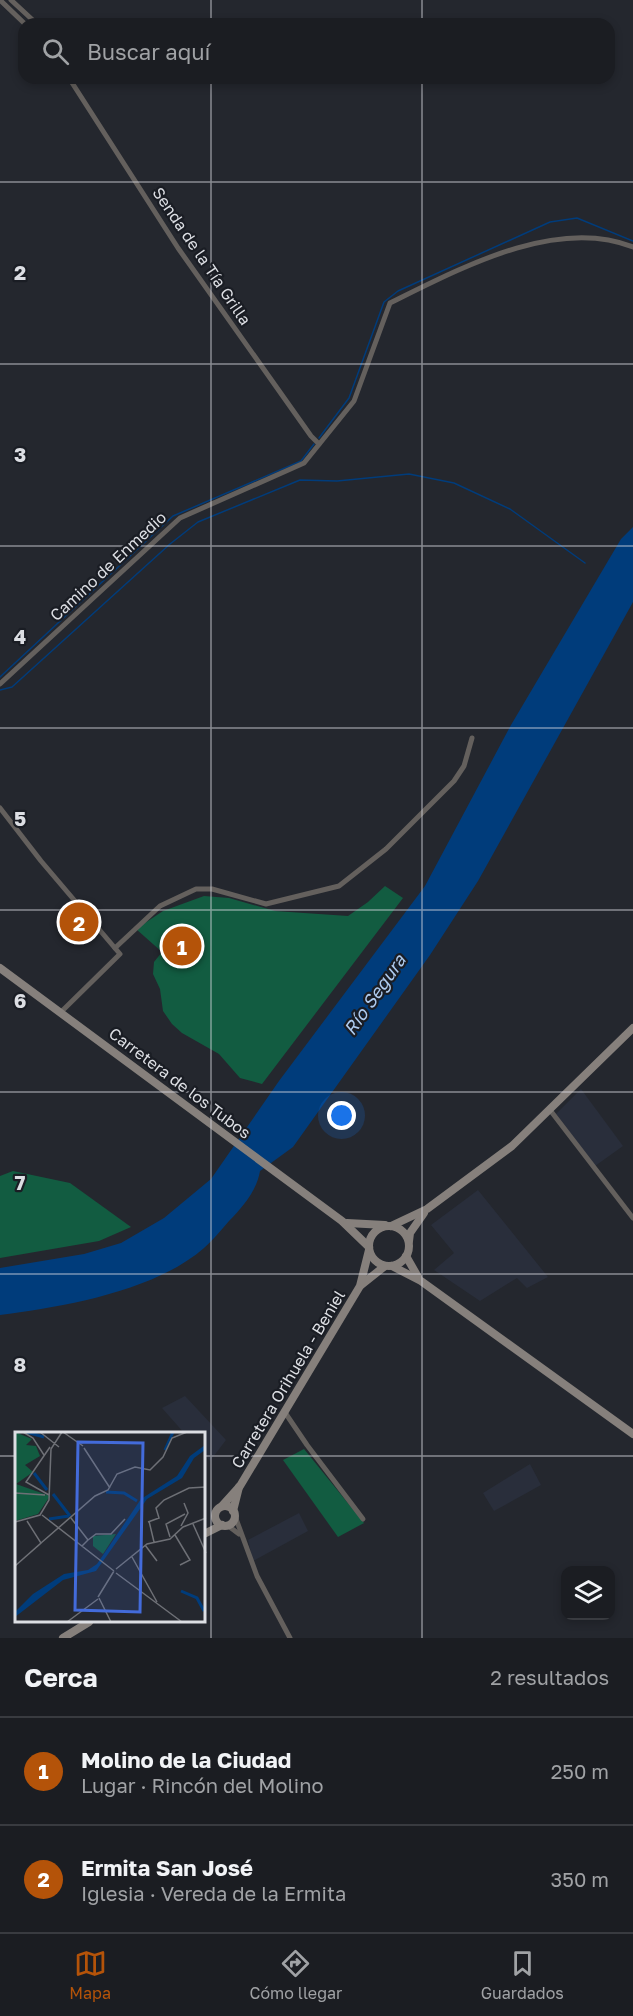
<!DOCTYPE html>
<html lang="es">
<meta charset="utf-8">
<style>
:root{--surface:#1b1d22;--page:#282a2f;--text:#f1f3f6;--muted:#a0a2a5;--line:#393b40;--accent:#b45309}
body{margin:0;font-family:"Golos Text",sans-serif;background:var(--page);color:var(--text)}
.controls{position:absolute;right:18px;bottom:18px;display:grid;overflow:hidden;border-radius:12px;box-shadow:0 3px 9px #0003}
.controls button{width:54px;height:54px;display:grid;place-items:center;padding:0;border:0;border-bottom:2px solid var(--line);background:var(--surface);color:var(--text);font:30px sans-serif}
.you{position:absolute;left:342px;top:1116px;width:21px;height:21px;margin:-15px;border:4px solid #fff;border-radius:50%;background:#1a73e8;box-shadow:0 0 0 9px #1a73e833}
.badge{display:grid;place-items:center;width:39px;height:39px;border-radius:50%;background:var(--accent);color:#fff;font-size:20px;font-weight:700}
.pin{position:absolute;translate:-50% -50%;border:3px solid #fff;box-shadow:0 2px 6px #0006}
.list{margin:0;padding:0;list-style:none}
h2{display:flex;justify-content:space-between;align-items:center;height:78px;margin:0;padding:0 24px;font-size:26px}
h2 small{font-size:20px;font-weight:400;color:var(--muted)}
.list li{display:grid;grid-template-columns:39px 1fr auto;gap:18px;align-items:center;box-sizing:border-box;height:108px;padding:0 24px;border-top:2px solid var(--line)}
.list b{display:block;font-size:22px;white-space:nowrap}
.list p{margin:0;font-size:20px;white-space:nowrap;color:var(--muted)}
.list em{font-size:20px;font-style:normal;color:var(--muted)}
.icon{flex:none;width:33px;height:33px;fill:none;stroke:currentColor;stroke-width:2;stroke-linecap:round;stroke-linejoin:round}
.map{position:relative;flex:none;width:633px;height:1638px;overflow:hidden}
.search{position:absolute;background:var(--surface);box-shadow:0 3px 9px #0003;left:18px;right:18px;top:18px;height:66px;display:flex;align-items:center;gap:15px;box-sizing:border-box;padding:0 21px;border-radius:18px;color:var(--muted);font-size:22px}
.sheet{height:294px;background:var(--surface)}
nav{display:flex;justify-content:space-around;align-items:center;box-sizing:border-box;height:84px;border-top:2px solid var(--line);background:var(--surface);font-size:16px;color:var(--muted)}
nav a{display:grid;justify-items:center;gap:3px}
nav .on{color:var(--accent)}
.map>svg:first-child{display:block}
.built{fill:#292e3b}
.green{fill:#125c41}
.water{fill:#003c7b}
.lines{fill:none;stroke-linecap:round;stroke-linejoin:round}
.stream{stroke:#003c7b;stroke-width:1.5}
.street{stroke:#64605d;stroke-width:5}
.secondary{stroke:#86807c;stroke-width:8}
.grid{fill:none;stroke:#dcdee3;stroke-width:1.5;stroke-opacity:0.55}
.labels{text-anchor:middle;stroke-width:4.5;stroke-linejoin:round;paint-order:stroke}
.street-label{font-size:16px;fill:#dcdee3;stroke:#1a1d24}
.water-label{font-size:18px;font-style:italic;fill:#aecbef;stroke:#1a1d24}
.inset-river{fill:none;stroke:#003c7b;stroke-width:3}
.inset-road{fill:none;stroke:#6e7076;stroke-width:1.5}
.view{fill:#436bda;fill-opacity:0.15;stroke:#436bda;stroke-width:3}
.inset-edge{fill:none;stroke:#dcdee3;stroke-width:3}
.grid-label{font-size:20px;text-anchor:middle;font-weight:bold;fill:#dcdee3;stroke:#1a1d24;stroke-width:4.5;stroke-linejoin:round;paint-order:stroke}
</style>
<div class="map">
<svg width="633" height="1638" viewBox="0 0 633 1638">
<rect width="100%" height="100%" fill="#24272e"/>
<!-- built -->
<g class="built">
<path d="M581,1089l42,57 -28,20 -39,-52z"/>
<path d="M478,1190l70,87 -21,11 -10,-10 -37,23 -46,-31 20,-17 -23,-28z"/>
<path d="M185,1396l41,44 -16,21 -6,-7v-20h-19l-23,-26z"/>
<path d="M530,1464l11,21 -47,26 -11,-18z"/>
<path d="M299,1513l9,18 -55,30 -5,-21z"/>
</g>
<!-- green -->
<g class="green">
<path d="M385,886l18,12 -141,186 -22,-6 -21,-24 -37,-21 -10,-9 -9,-13 -3,-22 -7,-15 1,-12 8,-10 -26,-23 27,-18 41,-15 25,2 46,13 73,5 20,-14z"/>
<path d="M13,1171l57,12 61,44 -32,14 -99,17v-82z"/>
<path d="M304,1449l60,74 -26,14 -55,-77z"/>
</g>
<!-- water -->
<path class="water" d="M633,527v75l-155,279 -48,74 -137,192 -33,24c-3,19 -17,36 -31,50 -8,9 -16,19 -25,27 -49,43 -141,59 -204,67v-47l84,-14 37,-11 43,-25 47,-39 68,-98 146,-195 86,-161 110,-186z"/>
<g class="lines">
<!-- stream -->
<g class="stream">
<path d="M319,438l30,-40 35,-96 14,-11 152,-69 27,-4 56,23"/>
<path d="M0,677l173,-161 128,-55 13,-17"/>
<path d="M0,690l12,-3 158,-143 28,-22 102,-42 37,1 72,-7 45,9 56,26 75,54"/>
</g>
<!-- street -->
<g class="street">
<path d="M0,0l25,24"/>
<path d="M11,0l26,24"/>
<path d="M69,78l109,170 133,188 8,8"/>
<path d="M0,684l180,-166 124,-55 50,-62 36,-98c69,-34 166,-87 243,-56"/>
<path d="M0,808l41,53 79,93 -59,58"/>
<path d="M115,948l45,-42 36,-17h16l54,15 73,-18 47,-37 68,-68 10,-15 8,-28"/>
<path d="M550,1110l83,108"/>
<path d="M284,1411l23,34 56,74"/>
<path d="M235,1516l22,60 33,62"/>
<path d="M227,1525l12,9"/>
</g>
<!-- secondary -->
<g class="secondary">
<path d="M0,968l342,253 27,26"/>
<path d="M347,1223l38,2"/>
<path d="M391,1226l36,-17 85,-63 121,-118"/>
<circle cx="389" cy="1246" r="20"/>
<path d="M409,1241l1,-8 14,-20"/>
<path d="M406,1256l12,21"/>
<path d="M392,1266l29,15 212,153"/>
<path d="M361,1285l24,-19"/>
<path d="M222,1506l18,-20 120,-200 9,-36"/>
<circle cx="225" cy="1516" r="10"/>
<path d="M233,1511l6,-24"/>
<path d="M204,1534l18,-9"/>
<path d="M63,1638l26,-16"/>
</g>
</g>
<!-- grid -->
<path class="grid" d="M211,0v24M422,0v24M211,78v1560M422,78v1560M0,182h633M0,364h633M0,546h633M0,728h633M0,910h633M0,1092h633M0,1274h633M0,1456h16M204,1456h429"/>
<g class="labels">
<!-- street labels -->
<g class="street-label">
<text transform="translate(202 256) rotate(56)" y="6">Senda de la Tía Grilla</text>
<text transform="translate(108 566) rotate(-43)" y="6">Camino de Enmedio</text>
<text transform="translate(180 1083) rotate(37)" y="6">Carretera de los Tubos</text>
<text transform="translate(288 1379) rotate(-59)" y="6">Carretera Orihuela - Beniel</text>
</g>
<!-- water labels -->
<g class="water-label">
<text transform="translate(375 995) rotate(-55)" y="6">Río Segura</text>
</g>
</g>
<!-- overview -->
<g transform="translate(15 1432)">
<rect width="190" height="190" fill="#24272e"/>
<path d="M0,0l17,7 -6,6 10,1 4,10 -15,9 8,7 -17,12 34,12 -12,18 -23,7zM101,102l-13,20 -10,-8v-10z" fill="#125c41"/>
<path d="M190,13v5l-11,8 -12,20 -35,21 -51,72 -33,9 -48,37v-5l18,-18 31,-20 24,-4 9,-6 44,-65 36,-23 13,-20z" fill="#003c7b"/>
<path class="inset-river" d="M11,0l18,5M150,18l8,-18M19,41l13,17M91,60l18,1 13,8M38,62l17,22M34,87l20,-3M166,159l16,7 7,13"/>
<path class="inset-road" d="M8,0l10,6 11,17M25,0l19,15M48,0l20,14M69,16l26,40M0,61l30,2M34,63l-23,-13 24,-35M27,83l72,56M56,86l17,22 -6,6M134,89l5,21M0,90l25,-7 9,-15 2,-51 11,-17M133,90l11,-4 -3,-10 8,-8 25,-12 17,-1M178,92l13,29M166,94l7,-13 -4,-10M160,103l15,25 -10,5M155,105l-4,-13 19,-10M73,108l8,-6h15l14,-15M26,111l54,-47 13,-6 9,-16 18,-7 15,3 13,-13 9,-19 15,-6M130,113l12,16M117,125l25,45M0,134l26,-23 -14,-22M101,137l31,-25 23,-5 13,-12 23,-9M101,141l66,49M83,165l16,-26M84,166l12,24M52,190l31,-23"/>
<path class="view" d="M63,10l65,1 -3,169 -65,-2z"/>
<rect width="190" height="190" class="inset-edge"/>
</g>
<g class="grid-label">
<text x="20" y="280">2</text>
<text x="20" y="462">3</text>
<text x="20" y="644">4</text>
<text x="20" y="826">5</text>
<text x="20" y="1008">6</text>
<text x="20" y="1190">7</text>
<text x="20" y="1372">8</text>
</g>
</svg>
<div class="controls">
<button><svg class="icon" aria-label="layers" viewBox="0 0 24 24"><path d="M12 4l9 5-9 5-9-5zM3 14l9 5 9-5"/></svg></button>
</div>
<div class="you"></div>
<div class="pin badge" style="left:182px;top:946px">1</div>
<div class="pin badge" style="left:79px;top:922px">2</div>
<div class="search"><svg class="icon" aria-label="search" viewBox="0 0 24 24"><circle cx="10" cy="10" r="6"/><path d="M15 15l6 6"/></svg>Buscar aquí</div>
</div>
<section class="sheet">
<h2>Cerca<small>2 resultados</small></h2>
<ul class="list">
<li><span class="badge">1</span><div><b>Molino de la Ciudad</b><p>Lugar · Rincón del Molino</p></div><em>250 m</em></li>
<li><span class="badge">2</span><div><b>Ermita San José</b><p>Iglesia · Vereda de la Ermita</p></div><em>350 m</em></li>
</ul>
</section>
<nav>
<a class="on"><svg class="icon" aria-label="map" viewBox="0 0 24 24"><path d="M3 6l6-2 6 2 6-2v14l-6 2-6-2-6 2zM9 4v14M15 6v14"/></svg>Mapa</a>
<a><svg class="icon" aria-label="directions" viewBox="0 0 24 24"><path d="M12 3l9 9-9 9-9-9zM9 14v-3h6M13 9l2 2-2 2"/></svg>Cómo llegar</a>
<a><svg class="icon" aria-label="saved" viewBox="0 0 24 24"><path d="M7 4h10v16l-5-4-5 4z"/></svg>Guardados</a>
</nav>
